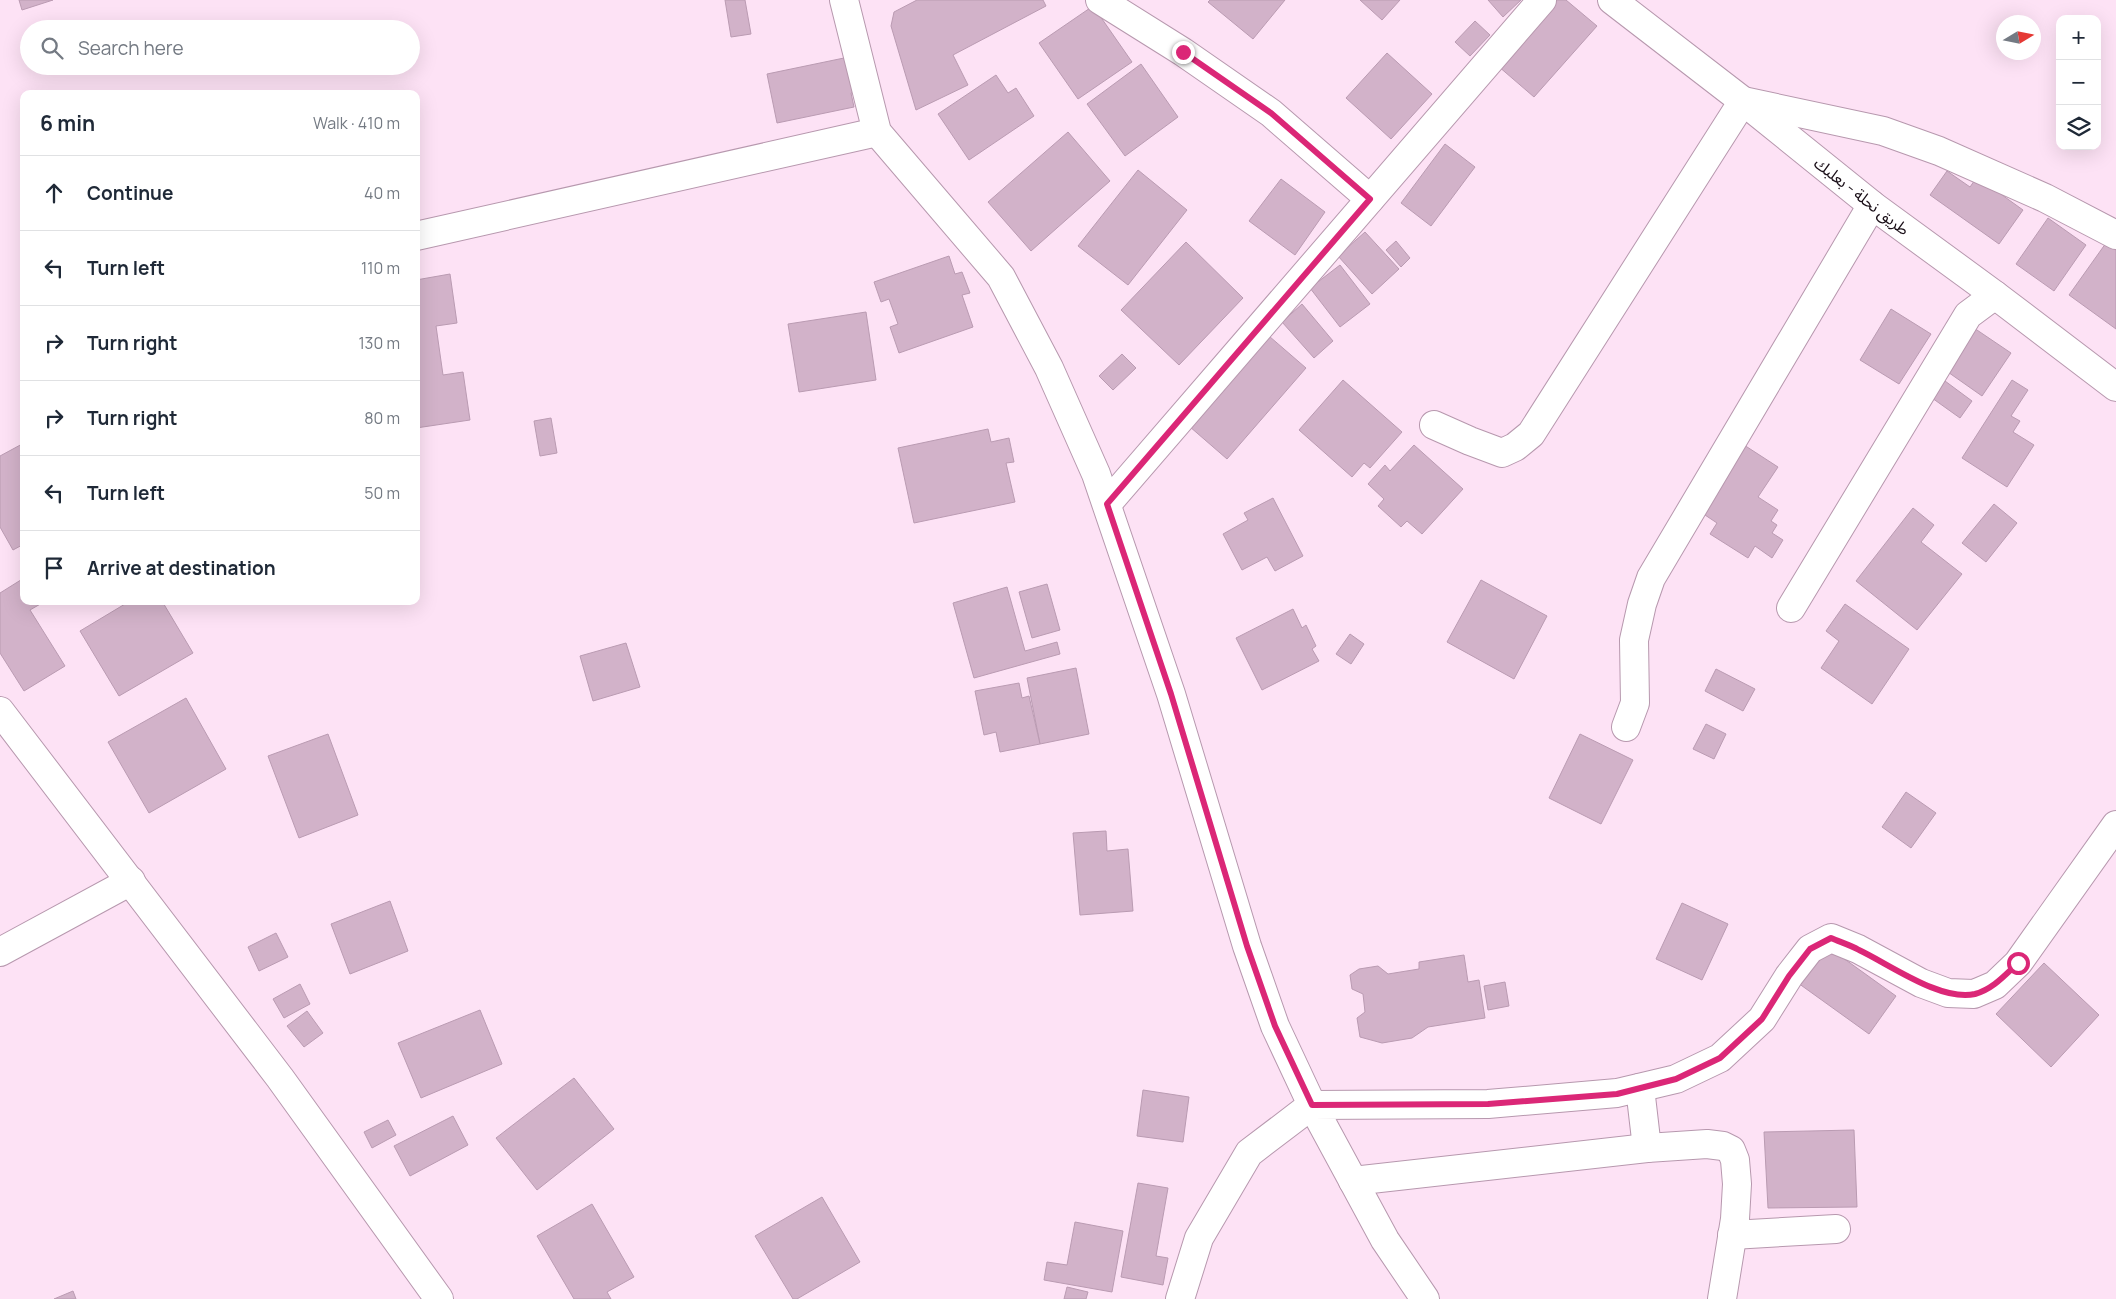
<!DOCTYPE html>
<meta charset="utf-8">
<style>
:root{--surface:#fff;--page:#f2f2f3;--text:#1f2937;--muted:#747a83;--line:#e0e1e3}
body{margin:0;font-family:Manrope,"Noto Sans Arabic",sans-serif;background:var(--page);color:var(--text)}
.controls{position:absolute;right:15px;top:15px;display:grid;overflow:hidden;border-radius:10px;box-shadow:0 5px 20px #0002}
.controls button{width:45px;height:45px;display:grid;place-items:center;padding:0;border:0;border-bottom:1px solid var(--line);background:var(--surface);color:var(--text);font:25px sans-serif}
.compass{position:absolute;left:1996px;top:15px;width:45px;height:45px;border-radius:50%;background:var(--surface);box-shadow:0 5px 20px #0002;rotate:80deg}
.stop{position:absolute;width:15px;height:15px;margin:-11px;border:4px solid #db2777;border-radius:50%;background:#fff}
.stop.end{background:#db2777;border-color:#fff;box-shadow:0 1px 5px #0008}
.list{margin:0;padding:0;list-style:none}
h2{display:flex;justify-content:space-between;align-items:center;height:65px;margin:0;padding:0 20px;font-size:21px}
h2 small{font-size:16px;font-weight:400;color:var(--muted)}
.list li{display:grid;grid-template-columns:32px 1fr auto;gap:15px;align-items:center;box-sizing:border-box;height:75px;padding:0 20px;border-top:1px solid var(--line)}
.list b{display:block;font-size:19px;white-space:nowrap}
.list em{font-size:16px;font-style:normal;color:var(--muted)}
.icon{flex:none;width:28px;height:28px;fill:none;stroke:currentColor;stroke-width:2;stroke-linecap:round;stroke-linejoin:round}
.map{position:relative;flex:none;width:2116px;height:1299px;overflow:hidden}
.search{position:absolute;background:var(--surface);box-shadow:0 5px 20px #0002;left:20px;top:20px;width:400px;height:55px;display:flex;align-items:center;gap:12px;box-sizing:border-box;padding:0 18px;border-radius:28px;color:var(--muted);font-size:19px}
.panel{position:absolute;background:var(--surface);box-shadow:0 5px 20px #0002;left:20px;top:90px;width:400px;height:515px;border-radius:10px}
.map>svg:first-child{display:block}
.building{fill:#d2b2c9;stroke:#ba9bb2}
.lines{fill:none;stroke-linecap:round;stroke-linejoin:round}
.minor-casing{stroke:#b798ae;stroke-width:30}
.minor{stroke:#fff;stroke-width:28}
.route{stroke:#db2777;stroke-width:6}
.labels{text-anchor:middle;stroke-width:4;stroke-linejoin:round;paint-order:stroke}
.street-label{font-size:16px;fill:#190e17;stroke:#fff}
</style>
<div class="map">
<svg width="2116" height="1299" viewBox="0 0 2116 1299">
<rect width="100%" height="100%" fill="#fde2f5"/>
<!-- building -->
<g class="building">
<path d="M19,0h34l-31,10z"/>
<path d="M725,0h20l6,34 -20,3z"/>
<path d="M917,0h126l3,6 -93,49 15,30 -52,25 -25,-84 3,-14z"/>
<path d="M1210,0h75l-32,39 -45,-37z"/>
<path d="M1360,0h40l-18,20z"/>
<path d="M1488,0h33l-18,17z"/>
<path d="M1554,0h12l31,26 -63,71 -36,-31z"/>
<path d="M1093,6l39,56 -54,37 -39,-56z"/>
<path d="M1475,21l15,14 -20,21 -15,-14z"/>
<path d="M1387,53l45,41 -41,45 -45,-41z"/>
<path d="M844,58l4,14 8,-1 4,20 -9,2 3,14 -77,16 -10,-49z"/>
<path d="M1141,64l37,53 -53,39 -38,-52z"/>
<path d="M996,75l12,18 8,-5 18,28 -65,44 -31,-46z"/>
<path d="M1068,132l42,49 -79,70 -43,-49z"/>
<path d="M1445,144l30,23 -44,59 -30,-23z"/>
<path d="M1138,170l49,40 -59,75 -50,-39z"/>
<path d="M1947,171l23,16 7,-10 46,33 -24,34 -69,-49z"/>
<path d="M1281,179l44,33 -30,43 -46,-34z"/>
<path d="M2048,218l38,27 -32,46 -38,-27z"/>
<path d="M1365,232l34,37 -27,25 -34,-38z"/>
<path d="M1396,241l14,17 -9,9 -15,-17z"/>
<path d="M1186,242l57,56 -64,67 -58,-55z"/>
<path d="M2106,243l10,7v79l-47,-34z"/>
<path d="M949,256l6,18 7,-2 8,21 -8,2 11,32 -74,26 -9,-26 8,-3 -9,-25 -8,3 -7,-20z"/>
<path d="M1340,265l30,39 -30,23 -30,-39z"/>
<path d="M450,274l7,49 -21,3 7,49 20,-3 7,48 -54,8v-148z"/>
<path d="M1302,304l31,37 -19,17 -32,-36z"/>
<path d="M1891,309l40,25 -32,50 -39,-24z"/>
<path d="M866,312l10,68 -77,12 -11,-68z"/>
<path d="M1974,328l37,25 -29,43 -37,-26z"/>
<path d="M1262,330l44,38 -79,91 -45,-39z"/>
<path d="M1122,354l14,14 -23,22 -14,-14z"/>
<path d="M1343,380l59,52 -32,36 -6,-5 -12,14 -53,-47z"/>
<path d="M2012,380l16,10 -17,26 9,5 -7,11 21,13 -27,42 -45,-29z"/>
<path d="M1945,381l27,20 -12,17 -28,-20z"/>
<path d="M551,418l6,35 -17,3 -6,-35z"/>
<path d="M988,429l3,13 18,-4 5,24 -8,1 9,39 -101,21 -16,-75z"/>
<path d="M24,443v101l-11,6 -13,-23v-71z"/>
<path d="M1414,445l49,44 -41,45 -15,-13 -6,6 -23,-21 6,-7 -16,-15 17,-19 5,6z"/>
<path d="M1744,445l34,22 -20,30 20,13 -7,11 6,4 -5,8 11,7 -11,18 -17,-12 -7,12 -38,-24 7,-11 -15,-10z"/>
<path d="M1273,498l30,58 -28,15 -8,-14 -25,13 -19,-36 25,-14 -4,-7z"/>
<path d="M1994,504l23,19 -31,39 -24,-19z"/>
<path d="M1913,508l21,17 -13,17 41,32 -45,56 -61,-49z"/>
<path d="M24,578v23h17l1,2 -12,7 35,56 -41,25 -24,-38v-60z"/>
<path d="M1481,580l66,36 -33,63 -67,-37z"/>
<path d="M1047,584l13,46 -28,8 -13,-46z"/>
<path d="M1007,587l18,64 32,-9 3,12 -86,24 -21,-75z"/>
<path d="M130,601h32l31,52 -74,43 -39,-65z"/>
<path d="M1845,604l64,45 -37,55 -51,-36 18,-27 -13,-10z"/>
<path d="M1293,609l9,19 4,-3 10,21 -4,3 7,12 -57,29 -26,-52z"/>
<path d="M1350,634l14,10 -13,20 -15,-10z"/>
<path d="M626,643l14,44 -47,14 -13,-45z"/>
<path d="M1076,668l13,66 -49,10 -13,-66z"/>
<path d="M1716,669l39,20 -12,22 -38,-20z"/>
<path d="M1019,683l3,15 7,-2 11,48 -40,8 -4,-20 -12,3 -9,-44z"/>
<path d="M186,698l40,71 -77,44 -41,-71z"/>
<path d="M1706,724l20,10 -12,25 -21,-10z"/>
<path d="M328,734l30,81 -59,23 -31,-82z"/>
<path d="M1580,734l53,26 -32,64 -52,-26z"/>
<path d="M1906,792l30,21 -25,35 -29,-21z"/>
<path d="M1106,831l1,20 21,-2 5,62 -53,4 -7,-82z"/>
<path d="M390,901l18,50 -58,23 -19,-50z"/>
<path d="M1682,903l46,21 -26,56 -46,-21z"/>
<path d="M276,933l12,24 -29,14 -11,-24z"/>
<path d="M1825,945l71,51 -27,38 -71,-51z"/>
<path d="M1464,955l4,27 11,-2 6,38 -57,9 -16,11 -30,5 -22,-6 -3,-19 8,-6 -2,-18 -11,-5 -2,-14 9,-6 19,-3 10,8 31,-5v-7z"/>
<path d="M2044,963l55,52 -48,52 -55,-53z"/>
<path d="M1505,982l4,24 -21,4 -4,-24z"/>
<path d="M300,984l10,20 -26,14 -11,-19z"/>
<path d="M480,1010l22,54 -81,34 -23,-55z"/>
<path d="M307,1011l16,22 -19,14 -17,-21z"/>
<path d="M574,1078l40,51 -77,61 -41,-52z"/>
<path d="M1143,1090l46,7 -6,45 -46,-6z"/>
<path d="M453,1116l15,29 -58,31 -16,-30z"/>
<path d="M388,1120l8,15 -24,13 -8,-16z"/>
<path d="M1854,1130l3,77 -89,1 -4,-76z"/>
<path d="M1138,1183l30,5 -12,68 12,2 -5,27 -42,-8z"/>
<path d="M822,1197l38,65 -63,37h-4l-38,-63z"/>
<path d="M592,1204l42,73 -27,15 4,7h-37l-37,-63z"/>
<path d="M1075,1222l48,9 -11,61 -68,-12 3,-18 20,3z"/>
<path d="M1067,1287l21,5 -2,7h-22z"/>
<path d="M73,1291l3,8h-22z"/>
</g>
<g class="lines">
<defs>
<g id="minor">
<path d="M844,0l33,132 124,145 48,91 47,106 75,220 76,252 28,80 37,79 -63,48 -50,85 -19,61"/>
<path d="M1100,0l83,52 88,61 99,86"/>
<path d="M1612,0l131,101 129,104 123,90 121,92"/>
<path d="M416,236l461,-104"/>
<path d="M1434,425l36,16 32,12 13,-6 16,-13 212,-333 140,30 56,20 106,47 71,37"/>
<path d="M1107,504l435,-504"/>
<path d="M1791,608l177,-293 27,-20"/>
<path d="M0,711l280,367 159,221"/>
<path d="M1626,727l9,-24 -1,-63 8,-36 9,-26 221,-373"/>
<path d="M0,952l131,-71"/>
<path d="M1640,1088l7,60"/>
<path d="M1353,1181l294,-33 60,-4 16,2 8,4 4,10 2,24 -2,35 -13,80"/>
<path d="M1732,1235l104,-6"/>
<path d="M1425,1299l-40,-59 -73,-135 176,-1 129,-11 59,-14 44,-21 42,-39 27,-43 21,-27 21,-11 27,11 63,34 27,10 26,1 21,-9 23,-22 98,-138"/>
</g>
</defs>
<!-- minor casing -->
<use href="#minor" class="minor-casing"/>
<!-- minor -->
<use href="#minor" class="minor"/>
</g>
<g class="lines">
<!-- route -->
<path class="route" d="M1183,52l88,61 99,86 -263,305 64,190 76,252 28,80 37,79 176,-1 129,-10 59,-15 44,-21 42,-39 27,-43 21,-27 21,-11c9,4 19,7 28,12 30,14 82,52 116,44 18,-5 30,-19 43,-31"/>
</g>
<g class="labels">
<!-- street labels -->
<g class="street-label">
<text transform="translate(1862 196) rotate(38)" y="6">طريق نحلة - بعلبك</text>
</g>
</g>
</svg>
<div class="controls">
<button>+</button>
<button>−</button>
<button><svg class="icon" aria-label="layers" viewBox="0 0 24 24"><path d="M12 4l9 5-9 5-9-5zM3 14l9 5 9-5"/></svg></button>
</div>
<svg class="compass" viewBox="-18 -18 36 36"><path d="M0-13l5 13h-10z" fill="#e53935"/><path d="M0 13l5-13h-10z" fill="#747a83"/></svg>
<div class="stop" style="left:2018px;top:963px"></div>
<div class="stop end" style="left:1183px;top:52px"></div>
<div class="search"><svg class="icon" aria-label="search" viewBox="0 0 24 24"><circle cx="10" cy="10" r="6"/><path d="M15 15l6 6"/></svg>Search here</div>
<section class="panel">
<h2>6 min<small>Walk · 410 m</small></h2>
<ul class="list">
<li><svg class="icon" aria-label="ahead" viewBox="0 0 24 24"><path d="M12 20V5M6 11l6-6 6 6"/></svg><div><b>Continue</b></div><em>40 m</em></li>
<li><svg class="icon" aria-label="left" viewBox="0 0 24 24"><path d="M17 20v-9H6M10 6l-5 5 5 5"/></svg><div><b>Turn left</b></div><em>110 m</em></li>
<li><svg class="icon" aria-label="right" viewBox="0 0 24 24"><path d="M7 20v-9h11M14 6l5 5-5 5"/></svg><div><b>Turn right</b></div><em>130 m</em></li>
<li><svg class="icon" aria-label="right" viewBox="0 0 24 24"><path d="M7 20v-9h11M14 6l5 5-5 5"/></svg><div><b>Turn right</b></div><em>80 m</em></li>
<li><svg class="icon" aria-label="left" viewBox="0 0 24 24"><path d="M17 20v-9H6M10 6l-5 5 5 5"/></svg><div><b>Turn left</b></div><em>50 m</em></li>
<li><svg class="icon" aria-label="arrive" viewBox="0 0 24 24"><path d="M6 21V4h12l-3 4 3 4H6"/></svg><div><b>Arrive at destination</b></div></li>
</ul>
</section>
</div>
